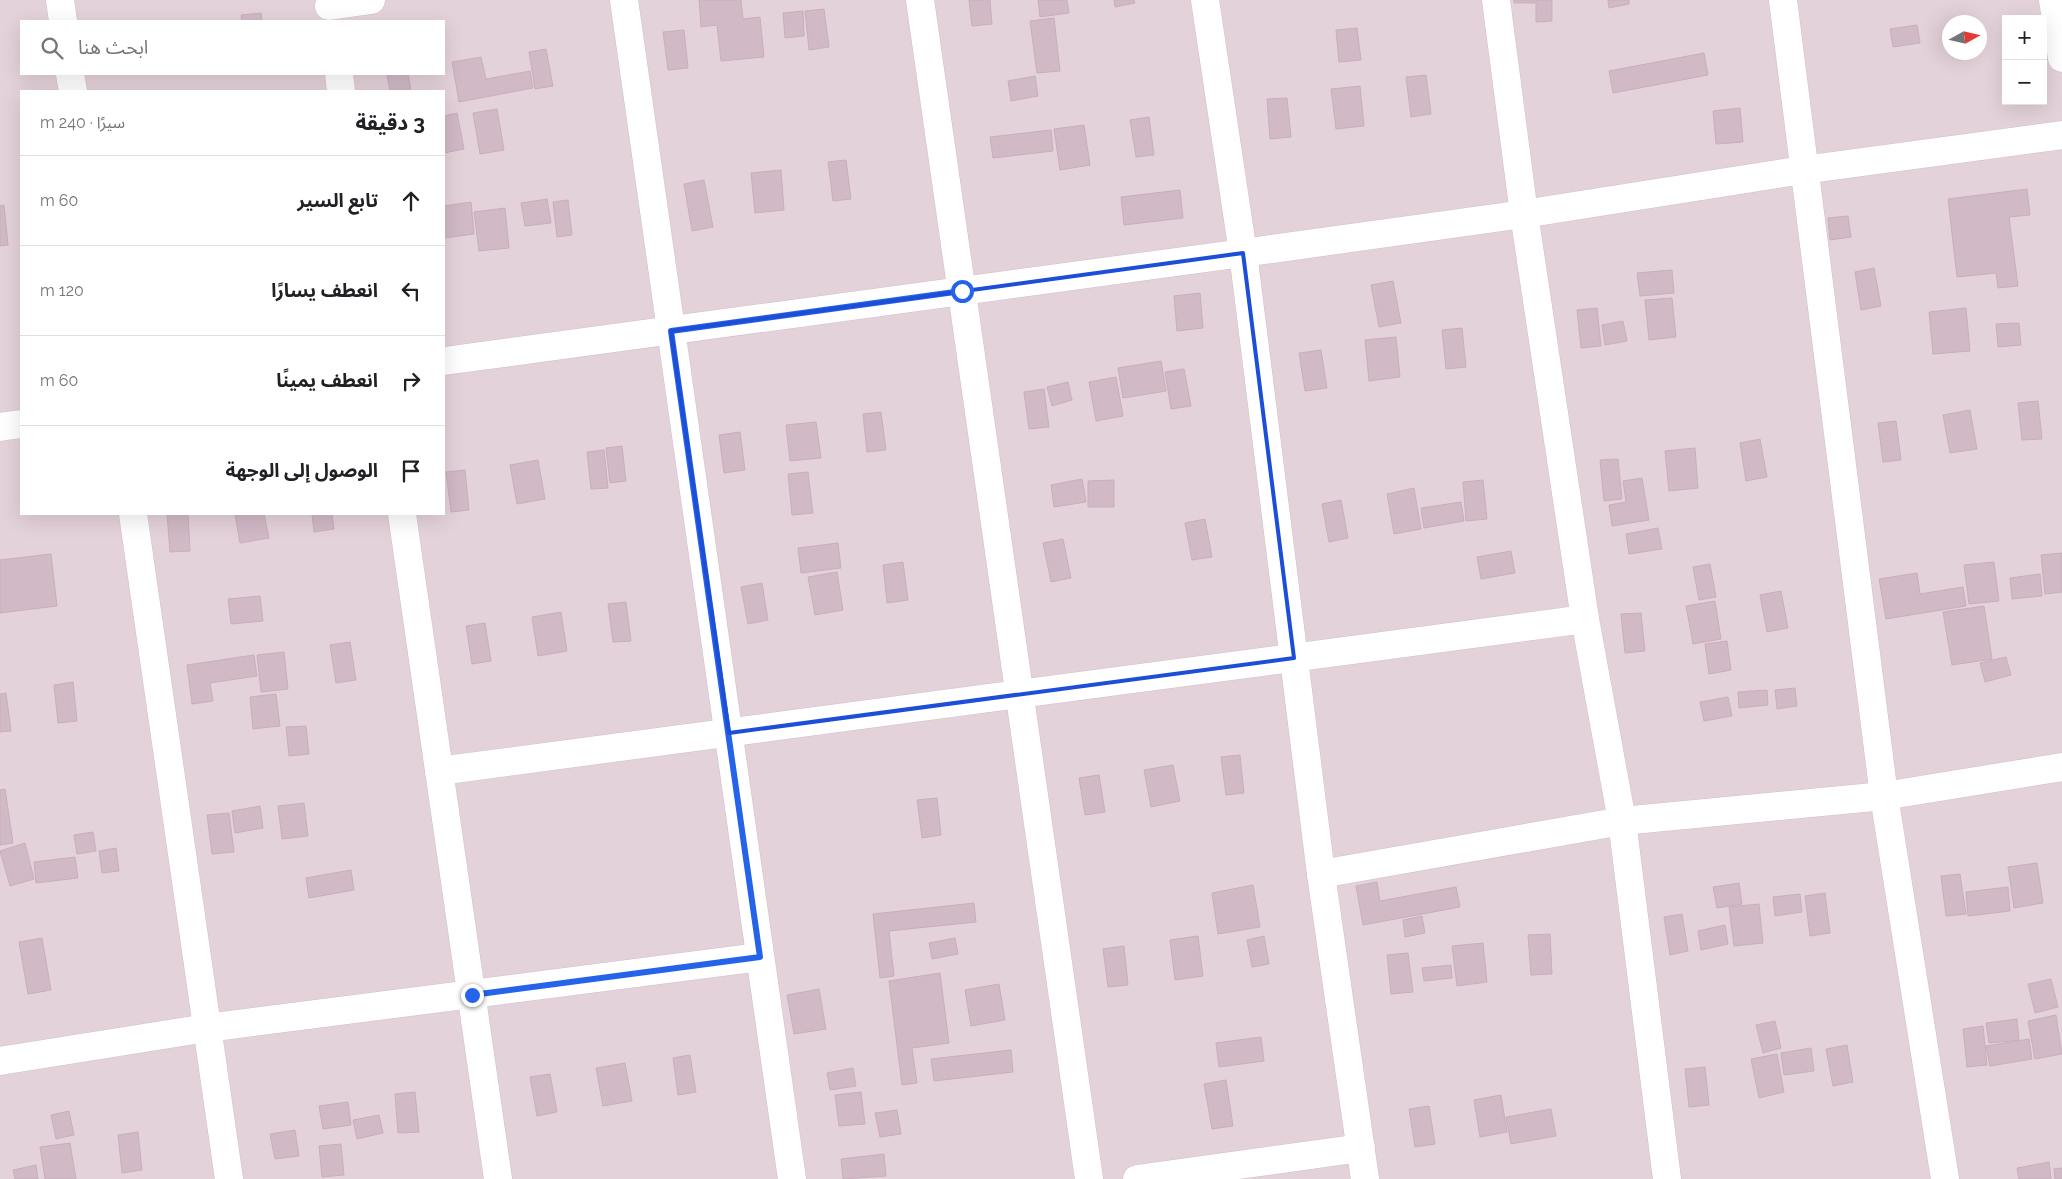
<!DOCTYPE html>
<html lang="ar">
<meta charset="utf-8">
<style>
:root{--surface:#fff;--page:#f2f2f2;--text:#202124;--muted:#757577;--line:#e0e0e0}
body{margin:0;font-family:Raleway,"Noto Sans Arabic",sans-serif;background:var(--page);color:var(--text);direction:rtl}
.controls{position:absolute;right:15px;top:15px;display:grid;overflow:hidden;border-radius:0px;box-shadow:0 5px 20px #0002}
.controls button{width:45px;height:45px;display:grid;place-items:center;padding:0;border:0;border-bottom:1px solid var(--line);background:var(--surface);color:var(--text);font:25px sans-serif}
.compass{position:absolute;left:1942px;top:15px;width:45px;height:45px;border-radius:50%;background:var(--surface);box-shadow:0 5px 20px #0002;rotate:82deg}
.stop{position:absolute;width:15px;height:15px;margin:-11px;border:4px solid #2563eb;border-radius:50%;background:#fff}
.stop.end{background:#2563eb;border-color:#fff;box-shadow:0 1px 5px #0008}
.list{margin:0;padding:0;list-style:none}
h2{display:flex;justify-content:space-between;align-items:center;height:65px;margin:0;padding:0 20px;font-size:21px}
h2 small{font-size:16px;font-weight:400;color:var(--muted)}
.list li{display:grid;grid-template-columns:32px 1fr auto;gap:15px;align-items:center;box-sizing:border-box;height:90px;padding:0 20px;border-top:1px solid var(--line)}
.list b{display:block;font-size:19px;white-space:nowrap}
.list em{font-size:16px;font-style:normal;color:var(--muted)}
.icon{flex:none;width:28px;height:28px;fill:none;stroke:currentColor;stroke-width:2;stroke-linecap:round;stroke-linejoin:round}
.map{position:relative;flex:none;width:2062px;height:1179px;overflow:hidden;direction:ltr}
.search{position:absolute;background:var(--surface);box-shadow:0 5px 20px #0002;left:20px;top:20px;width:425px;height:55px;display:flex;align-items:center;gap:12px;box-sizing:border-box;padding:0 18px;border-radius:0px;color:var(--muted);font-size:19px}
.panel{position:absolute;background:var(--surface);box-shadow:0 5px 20px #0002;left:20px;top:90px;width:425px;height:425px;border-radius:0px;direction:rtl}
.map>svg:first-child{display:block}
.residential{fill:#e4d2da;fill-rule:evenodd}
.building{fill:#d1b9c6;stroke:#cbadbd}
.lines{fill:none;stroke-linecap:round;stroke-linejoin:round}
.minor-casing{stroke:#d3bec8;stroke-width:29}
.minor{stroke:#fff;stroke-width:28}
.route{stroke:#2563eb;stroke-width:6}
.marked{fill:none;stroke:#1d4ed8;stroke-width:4;stroke-linejoin:round}
</style>
<div class="map">
<svg width="2062" height="1179" viewBox="0 0 2062 1179">
<rect width="100%" height="100%" fill="#f0e3e9"/>
<!-- residential -->
<path class="residential" d="M0,0h2062v1179h-2062zM2006,19h37v82h-37zM21,21h423v53h-423zM1950,22h30v30h-30zM21,91h423v423h-423z"/>
<!-- building -->
<g class="building">
<path d="M699,0h42l2,19 17,-2 4,40 -43,4 -4,-36 -16,2z"/>
<path d="M969,0h21l2,24 -20,2z"/>
<path d="M1038,0h29l2,13 -29,4z"/>
<path d="M1114,0h20l1,3 -20,4z"/>
<path d="M1514,0h38v21l-16,1v-19h-22z"/>
<path d="M1608,0h21v4l-20,4z"/>
<path d="M824,9l5,38 -20,3 -4,-39z"/>
<path d="M803,11l1,25 -19,2 -2,-25z"/>
<path d="M261,13l1,8h-20l-1,-6z"/>
<path d="M1054,18l6,53 -23,2 -7,-52z"/>
<path d="M1917,25l3,18 -27,4 -3,-18z"/>
<path d="M1357,28l4,32 -22,2 -3,-32z"/>
<path d="M684,30l4,38 -20,2 -5,-38z"/>
<path d="M546,49l7,37 -18,3 -6,-37z"/>
<path d="M1704,53l4,22 -95,18 -4,-22z"/>
<path d="M481,57l5,22 44,-8 3,17 -74,14 -7,-40z"/>
<path d="M387,74h21l3,17h-21z"/>
<path d="M1426,75l5,39 -20,3 -5,-40z"/>
<path d="M1035,76l3,20 -27,5 -3,-20z"/>
<path d="M1360,86l4,40 -28,3 -5,-40z"/>
<path d="M1287,98l4,39 -21,2 -3,-40z"/>
<path d="M1740,108l3,34 -27,2 -3,-33z"/>
<path d="M497,109l7,41 -24,4 -7,-41z"/>
<path d="M457,113l7,36 -20,4v-37z"/>
<path d="M1149,117l5,38 -18,2 -6,-37z"/>
<path d="M1084,125l6,40 -30,5 -6,-41z"/>
<path d="M1051,130l2,21 -60,7 -3,-21z"/>
<path d="M846,160l5,39 -18,2 -5,-39z"/>
<path d="M781,170l3,40 -29,3 -4,-40z"/>
<path d="M704,180l9,47 -21,4 -8,-47z"/>
<path d="M2027,189l3,26 -21,2 9,69 -20,2 -2,-15 -39,4 -9,-78z"/>
<path d="M1180,190l3,28 -59,7 -3,-28z"/>
<path d="M547,199l4,24 -26,3 -4,-23z"/>
<path d="M568,200l4,35 -15,2 -4,-35z"/>
<path d="M471,202l3,32 -30,4v-32z"/>
<path d="M4,205l4,40 -8,1v-40z"/>
<path d="M505,208l4,40 -30,3 -5,-39z"/>
<path d="M1848,216l3,21 -21,3 -2,-22z"/>
<path d="M1874,268l7,38 -20,4 -6,-38z"/>
<path d="M1672,270l2,23 -34,3 -3,-23z"/>
<path d="M1393,281l8,42 -22,4 -8,-42z"/>
<path d="M1200,293l3,35 -26,3 -3,-35z"/>
<path d="M1672,298l4,39 -27,3 -4,-40z"/>
<path d="M1597,308l4,38 -20,2 -4,-38z"/>
<path d="M1966,308l4,43 -37,3 -4,-42z"/>
<path d="M1623,321l4,20 -22,4 -3,-20z"/>
<path d="M2019,323l2,22 -23,2 -2,-23z"/>
<path d="M1462,328l4,39 -20,2 -4,-39z"/>
<path d="M1396,337l4,40 -31,4 -4,-41z"/>
<path d="M1321,350l6,38 -22,3 -6,-38z"/>
<path d="M1161,361l5,30 -43,7 -5,-30z"/>
<path d="M1184,369l7,37 -20,3 -6,-37z"/>
<path d="M1116,377l7,39 -27,5 -7,-39z"/>
<path d="M1068,382l4,18 -20,6 -5,-19z"/>
<path d="M1044,389l5,38 -20,2 -5,-37z"/>
<path d="M2038,401l4,38 -20,1 -4,-37z"/>
<path d="M1970,410l7,39 -27,4 -7,-38z"/>
<path d="M881,412l5,38 -19,2 -4,-38z"/>
<path d="M1896,421l5,39 -18,2 -5,-39z"/>
<path d="M816,422l5,36 -31,3 -4,-36z"/>
<path d="M740,432l5,38 -21,3 -5,-38z"/>
<path d="M1760,439l7,38 -21,4 -6,-38z"/>
<path d="M622,446l4,35 -16,2 -4,-35z"/>
<path d="M1695,448l3,40 -29,3 -4,-40z"/>
<path d="M604,450l4,38 -17,1 -4,-37z"/>
<path d="M1618,459l4,40 -18,2 -4,-41z"/>
<path d="M538,460l7,39 -28,5 -7,-39z"/>
<path d="M465,470l4,40 -18,2 -5,-40z"/>
<path d="M808,472l5,41 -21,2 -4,-41z"/>
<path d="M1642,478l7,42 -37,6 -3,-21 17,-3 -3,-21z"/>
<path d="M1082,479l4,23 -32,5 -3,-22z"/>
<path d="M1114,480v27h-26v-26z"/>
<path d="M1483,480l4,39 -21,2 -3,-39z"/>
<path d="M1414,488l7,41 -27,5 -7,-40z"/>
<path d="M1341,500l7,38 -19,4 -7,-38z"/>
<path d="M1461,502l3,19 -40,7 -3,-20z"/>
<path d="M167,514h21l2,37 -20,1z"/>
<path d="M235,514h29l5,24 -29,5z"/>
<path d="M312,514h20l2,15 -20,3z"/>
<path d="M1205,519l7,38 -20,3 -7,-37z"/>
<path d="M1658,528l4,21 -33,5 -3,-20z"/>
<path d="M1063,539l8,39 -20,4 -8,-39z"/>
<path d="M838,543l3,25 -40,5 -3,-25z"/>
<path d="M1511,551l4,22 -34,6 -4,-22z"/>
<path d="M2062,553v39l-17,2 -4,-39z"/>
<path d="M51,554l6,52 -57,7v-53z"/>
<path d="M903,562l5,38 -21,3 -4,-38z"/>
<path d="M1994,562l5,39 -30,3 -5,-39z"/>
<path d="M1710,564l6,33 -17,3 -6,-33z"/>
<path d="M837,572l6,38 -28,5 -7,-38z"/>
<path d="M1917,573l3,21 43,-7 3,19 -80,13 -7,-40z"/>
<path d="M2040,574l2,22 -30,3 -2,-21z"/>
<path d="M762,583l6,37 -20,4 -7,-37z"/>
<path d="M1781,591l7,37 -21,4 -7,-37z"/>
<path d="M260,596l3,25 -32,3 -3,-25z"/>
<path d="M1715,601l6,38 -28,5 -7,-38z"/>
<path d="M626,602l5,39 -18,1 -5,-38z"/>
<path d="M1984,606l8,53 -40,6 -9,-53z"/>
<path d="M561,612l6,39 -29,5 -6,-39z"/>
<path d="M1641,613l4,38 -20,2 -4,-39z"/>
<path d="M485,623l6,38 -19,3 -6,-38z"/>
<path d="M1727,641l4,29 -22,4 -4,-30z"/>
<path d="M350,642l6,38 -20,3 -6,-38z"/>
<path d="M284,652l4,37 -27,3 -4,-37z"/>
<path d="M254,655l3,21 -47,7 3,18 -21,3 -5,-39z"/>
<path d="M2006,657l5,18 -26,7 -5,-19z"/>
<path d="M73,682l4,39 -19,2 -4,-38z"/>
<path d="M1795,688l2,18 -20,3 -2,-19z"/>
<path d="M1767,690l1,15 -29,3 -1,-16z"/>
<path d="M6,693l5,38 -11,1v-38z"/>
<path d="M276,694l4,32 -27,3 -3,-32z"/>
<path d="M1728,697l4,19 -28,5 -4,-19z"/>
<path d="M306,726l3,28 -20,2 -3,-29z"/>
<path d="M1240,755l4,38 -18,2 -5,-38z"/>
<path d="M1173,765l7,36 -29,6 -7,-37z"/>
<path d="M1099,775l6,37 -20,3 -6,-37z"/>
<path d="M5,789l8,54 -13,2v-55z"/>
<path d="M937,798l4,37 -19,3 -5,-38z"/>
<path d="M304,803l4,33 -26,3 -4,-33z"/>
<path d="M260,806l3,22 -28,5 -3,-22z"/>
<path d="M229,813l5,39 -22,2 -5,-39z"/>
<path d="M93,832l3,19 -19,3 -3,-19z"/>
<path d="M25,843l9,36 -24,7 -10,-35z"/>
<path d="M116,848l3,23 -17,2 -3,-22z"/>
<path d="M75,857l3,21 -42,5 -2,-21z"/>
<path d="M2037,863l6,40 -29,5 -6,-41z"/>
<path d="M351,870l3,20 -45,8 -3,-20z"/>
<path d="M1960,874l6,40 -20,2 -5,-40z"/>
<path d="M1377,882l3,19 76,-14 4,20 -97,18 -7,-39z"/>
<path d="M1739,883l3,21 -25,4 -4,-21z"/>
<path d="M1253,885l7,42 -42,7 -6,-41z"/>
<path d="M2008,887l2,24 -42,5 -2,-24z"/>
<path d="M1825,893l5,40 -20,3 -5,-40z"/>
<path d="M1800,894l2,18 -27,4 -2,-19z"/>
<path d="M974,903l2,19 -87,9 5,45 -14,2 -7,-64z"/>
<path d="M1759,904l4,39 -29,3 -5,-39z"/>
<path d="M1682,914l6,37 -18,4 -6,-38z"/>
<path d="M1422,916l3,17 -20,4 -2,-17z"/>
<path d="M1725,925l3,19 -27,6 -3,-19z"/>
<path d="M1550,934l2,40 -21,1 -3,-40z"/>
<path d="M1198,936l5,40 -28,4 -5,-40z"/>
<path d="M1264,936l5,28 -17,3 -5,-27z"/>
<path d="M42,938l9,52 -23,4 -9,-52z"/>
<path d="M955,938l3,16 -26,5 -3,-16z"/>
<path d="M1483,943l4,39 -30,4 -5,-40z"/>
<path d="M1124,946l4,39 -20,2 -5,-38z"/>
<path d="M1408,953l5,39 -22,2 -4,-39z"/>
<path d="M1451,965l1,13 -28,3 -2,-13z"/>
<path d="M940,973l9,70 -37,5 5,35 -15,2 -13,-104z"/>
<path d="M2051,979l7,28 -23,6 -7,-29z"/>
<path d="M999,984l6,36 -34,6 -6,-36z"/>
<path d="M819,989l7,40 -32,5 -7,-39z"/>
<path d="M2056,1015l6,39 -27,5 -7,-38z"/>
<path d="M2017,1019l2,21 -30,3 -3,-20z"/>
<path d="M1775,1021l6,27 -18,5 -7,-28z"/>
<path d="M1983,1026l4,39 -20,2 -4,-38z"/>
<path d="M1261,1037l3,24 -45,6 -3,-24z"/>
<path d="M2029,1039l3,20 -42,7 -4,-20z"/>
<path d="M1847,1045l6,37 -20,4 -7,-37z"/>
<path d="M1811,1048l3,23 -30,4 -3,-22z"/>
<path d="M1011,1050l2,22 -79,9 -3,-22z"/>
<path d="M1777,1054l7,38 -25,6 -8,-39z"/>
<path d="M690,1055l6,37 -18,3 -5,-37z"/>
<path d="M625,1063l7,38 -29,5 -7,-38z"/>
<path d="M1705,1067l4,38 -20,2 -4,-38z"/>
<path d="M853,1068l3,18 -26,4 -3,-17z"/>
<path d="M550,1074l7,38 -20,4 -7,-39z"/>
<path d="M1226,1080l7,46 -21,3 -8,-45z"/>
<path d="M415,1092l4,40 -21,1 -3,-39z"/>
<path d="M861,1092l4,32 -26,2 -4,-31z"/>
<path d="M1501,1095l6,37 -27,5 -6,-37z"/>
<path d="M348,1102l3,23 -28,4 -4,-23z"/>
<path d="M1429,1106l6,38 -20,3 -6,-38z"/>
<path d="M1551,1109l5,27 -45,8 -5,-27z"/>
<path d="M897,1110l4,24 -21,3 -5,-24z"/>
<path d="M69,1111l5,24 -18,4 -5,-24z"/>
<path d="M379,1115l4,18 -26,6 -4,-19z"/>
<path d="M295,1130l4,26 -24,3 -5,-25z"/>
<path d="M138,1132l4,38 -20,3 -4,-38z"/>
<path d="M70,1143l6,36h-31l-5,-32z"/>
<path d="M341,1144l3,31 -22,2 -3,-31z"/>
<path d="M884,1154l2,22 -43,3 -2,-20z"/>
<path d="M2049,1162l2,17h-32l-2,-11z"/>
<path d="M36,1165l2,14h-23l-2,-9z"/>
<path d="M2062,1168v11h-7l-1,-10z"/>
</g>
<g class="lines">
<defs>
<g id="minor">
<path d="M60,0l3,21"/>
<path d="M624,0l168,1179"/>
<path d="M920,0l169,1179"/>
<path d="M1205,0l38,253 78,621 44,305"/>
<path d="M1496,0l28,214 61,405 37,202 45,358"/>
<path d="M1783,0l101,796 61,383"/>
<path d="M2053,0l9,58"/>
<path d="M329,6l42,-6"/>
<path d="M70,74l3,17"/>
<path d="M339,74l2,17"/>
<path d="M444,361l799,-108 281,-39 279,-44 259,-35"/>
<path d="M0,427l21,-3"/>
<path d="M133,514l96,665"/>
<path d="M402,514l96,665"/>
<path d="M439,771l1146,-152"/>
<path d="M1321,874l301,-53 262,-25 178,-29"/>
<path d="M0,1061l207,-33 553,-71"/>
<path d="M1137,1179l224,-31"/>
</g>
</defs>
<!-- minor casing -->
<use href="#minor" class="minor-casing"/>
<!-- minor -->
<use href="#minor" class="minor"/>
</g>
<g class="lines">
<!-- route -->
<path class="route" d="M472,995l288,-38 -89,-626 291,-40"/>
</g>
<!-- marked area -->
<path class="marked" d="M1243,253l51,405 -565,75 -58,-402z"/>
</svg>
<div class="controls">
<button>+</button>
<button>−</button>
</div>
<svg class="compass" viewBox="-18 -18 36 36"><path d="M0-13l5 13h-10z" fill="#e53935"/><path d="M0 13l5-13h-10z" fill="#757577"/></svg>
<div class="stop" style="left:962px;top:291px"></div>
<div class="stop end" style="left:472px;top:995px"></div>
<div class="search"><svg class="icon" aria-label="search" viewBox="0 0 24 24"><circle cx="10" cy="10" r="6"/><path d="M15 15l6 6"/></svg>ابحث هنا</div>
<section class="panel">
<h2>3 دقيقة<small>سيرًا · 240 m</small></h2>
<ul class="list">
<li><svg class="icon" aria-label="ahead" viewBox="0 0 24 24"><path d="M12 20V5M6 11l6-6 6 6"/></svg><div><b>تابع السير</b></div><em>60 m</em></li>
<li><svg class="icon" aria-label="left" viewBox="0 0 24 24"><path d="M17 20v-9H6M10 6l-5 5 5 5"/></svg><div><b>انعطف يسارًا</b></div><em>120 m</em></li>
<li><svg class="icon" aria-label="right" viewBox="0 0 24 24"><path d="M7 20v-9h11M14 6l5 5-5 5"/></svg><div><b>انعطف يمينًا</b></div><em>60 m</em></li>
<li><svg class="icon" aria-label="arrive" viewBox="0 0 24 24"><path d="M6 21V4h12l-3 4 3 4H6"/></svg><div><b>الوصول إلى الوجهة</b></div></li>
</ul>
</section>
</div>
